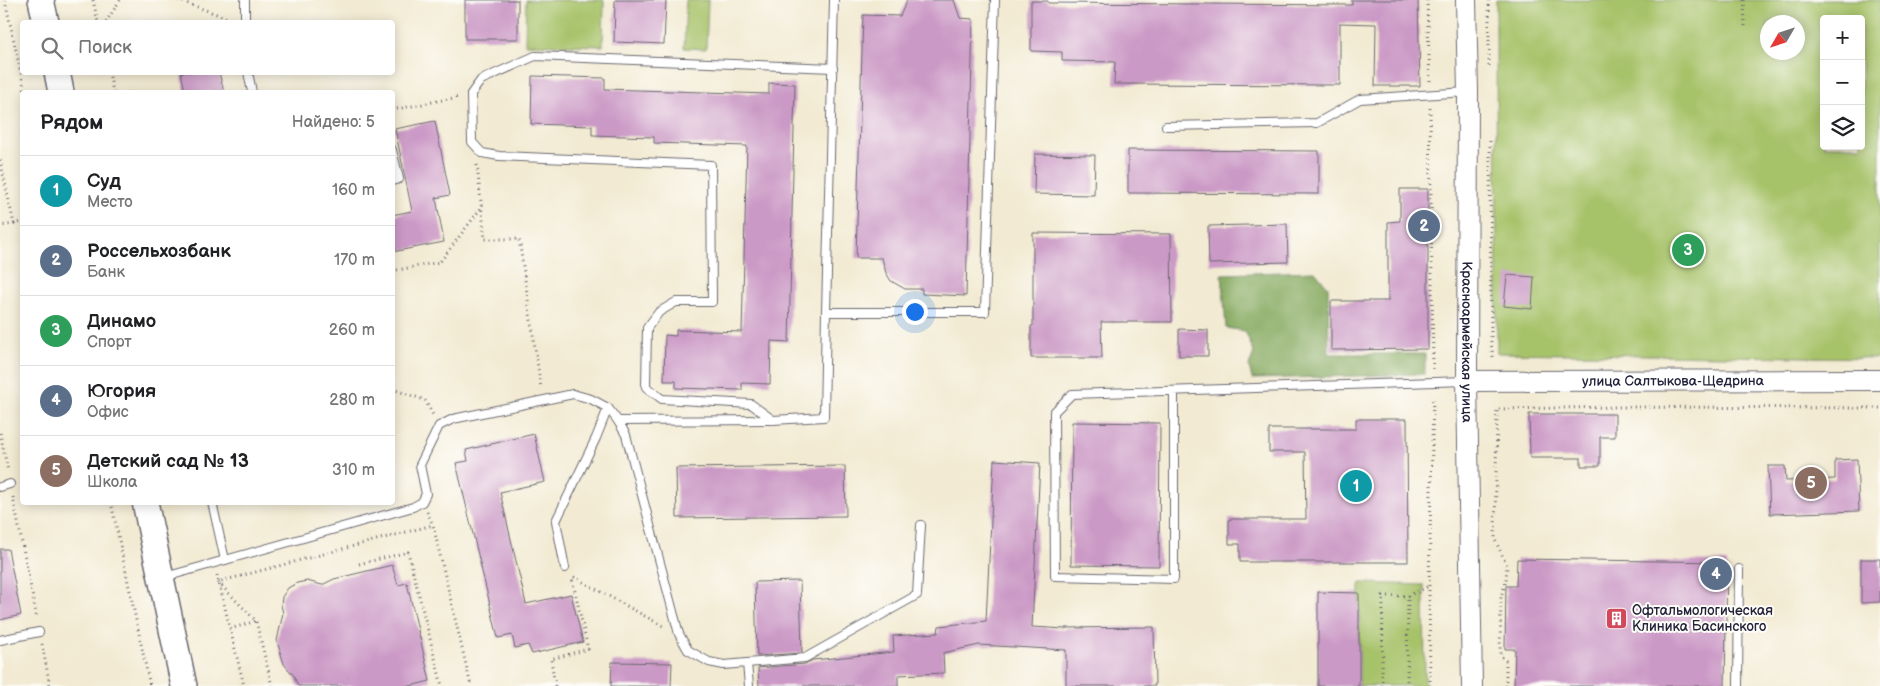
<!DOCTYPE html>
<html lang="ru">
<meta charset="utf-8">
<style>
:root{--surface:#fff;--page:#f6f6f6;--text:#202124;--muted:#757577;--line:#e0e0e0;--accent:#db2777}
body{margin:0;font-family:"Balsamiq Sans",sans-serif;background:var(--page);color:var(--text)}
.controls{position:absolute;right:15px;top:15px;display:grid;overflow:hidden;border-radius:5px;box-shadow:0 2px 12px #0003}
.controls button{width:45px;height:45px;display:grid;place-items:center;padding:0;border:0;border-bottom:1px solid var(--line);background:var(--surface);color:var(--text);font:25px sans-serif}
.compass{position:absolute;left:1760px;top:15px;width:45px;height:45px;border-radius:50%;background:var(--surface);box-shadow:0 2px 12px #0003;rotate:231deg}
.you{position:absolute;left:914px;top:311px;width:18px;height:18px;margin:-12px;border:4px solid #fff;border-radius:50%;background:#1a73e8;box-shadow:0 0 0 8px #1a73e833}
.badge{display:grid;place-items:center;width:32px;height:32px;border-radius:50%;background:var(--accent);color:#fff;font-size:16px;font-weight:700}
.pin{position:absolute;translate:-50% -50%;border:2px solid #fff;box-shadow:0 1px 5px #0006}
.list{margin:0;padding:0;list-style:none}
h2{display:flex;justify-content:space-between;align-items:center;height:65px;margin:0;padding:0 20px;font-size:21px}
h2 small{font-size:16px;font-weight:400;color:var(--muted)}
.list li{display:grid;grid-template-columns:32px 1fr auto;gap:15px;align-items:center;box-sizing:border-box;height:70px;padding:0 20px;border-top:1px solid var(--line)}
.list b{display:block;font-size:19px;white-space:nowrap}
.list p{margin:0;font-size:16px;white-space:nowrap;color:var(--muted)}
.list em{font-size:16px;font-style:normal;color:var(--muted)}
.icon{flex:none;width:28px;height:28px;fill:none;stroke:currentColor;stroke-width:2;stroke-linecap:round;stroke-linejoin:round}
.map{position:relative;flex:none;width:1880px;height:686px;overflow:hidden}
.search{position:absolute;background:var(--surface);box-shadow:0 2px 12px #0003;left:20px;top:20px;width:375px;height:55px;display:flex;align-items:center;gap:12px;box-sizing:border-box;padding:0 18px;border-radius:5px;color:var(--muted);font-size:19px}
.panel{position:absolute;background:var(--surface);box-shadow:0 2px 12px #0003;left:20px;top:90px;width:375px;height:415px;border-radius:5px}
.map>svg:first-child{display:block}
.green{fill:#a7c36a;stroke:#647252;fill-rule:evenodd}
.forest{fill:#85a95e;stroke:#54664c}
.building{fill:#cb99c6}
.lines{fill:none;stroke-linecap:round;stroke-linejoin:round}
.service-casing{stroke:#6b6870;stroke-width:10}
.tertiary-casing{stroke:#6b6870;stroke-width:22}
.primary-casing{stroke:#6b6870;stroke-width:28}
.path{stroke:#6b6870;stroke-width:3;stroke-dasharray:1 4;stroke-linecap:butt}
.service{stroke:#fff;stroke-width:8}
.tertiary{stroke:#fff;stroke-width:20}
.primary{stroke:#fff;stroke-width:25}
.labels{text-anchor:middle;stroke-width:4;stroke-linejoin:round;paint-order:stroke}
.street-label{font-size:14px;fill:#22223b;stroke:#fdfcf7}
.poi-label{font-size:14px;fill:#22223b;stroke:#fdfcf7;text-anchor:start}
</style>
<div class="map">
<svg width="1880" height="686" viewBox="0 0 1880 686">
<rect width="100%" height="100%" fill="#fdfcf7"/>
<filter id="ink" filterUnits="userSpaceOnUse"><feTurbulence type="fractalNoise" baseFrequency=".02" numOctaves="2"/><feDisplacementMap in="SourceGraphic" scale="10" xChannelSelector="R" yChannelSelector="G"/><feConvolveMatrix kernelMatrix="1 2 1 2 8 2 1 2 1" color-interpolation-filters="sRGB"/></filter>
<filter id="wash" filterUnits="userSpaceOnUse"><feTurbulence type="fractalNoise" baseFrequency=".0096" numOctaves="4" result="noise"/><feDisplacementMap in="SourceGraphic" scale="20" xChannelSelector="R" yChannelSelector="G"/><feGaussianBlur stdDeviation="1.12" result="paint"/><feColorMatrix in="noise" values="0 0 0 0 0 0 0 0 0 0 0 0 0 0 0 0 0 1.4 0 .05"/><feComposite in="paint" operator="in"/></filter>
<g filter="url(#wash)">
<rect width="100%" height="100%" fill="#f2ead2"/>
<!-- green -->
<g class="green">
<path d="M526,0h78l-1,46 -78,-2z"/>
<path d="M686,0h22l-2,49 -22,-1z"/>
<path d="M1496,0h384v358l-383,-5zM1824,19h37v127h-37zM1768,22h30v30h-30z"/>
<path d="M1360,583l64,2 1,101h-66z"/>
</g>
<!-- forest -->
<path class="forest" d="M1315,271l13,16 1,67h96v20l-173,5 -3,-13 5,-14 -9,-21 -19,-3 -4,-54z"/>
<g id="blocks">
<!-- building -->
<g class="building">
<rect x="465" y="0" width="53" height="39"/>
<path d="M615,0h51l-2,44 -50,-2z"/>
<path d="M907,0h47l6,18 13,1 -7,277 -44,-2v-5h-17l-14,-8 -5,-8 -4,-15h-26l7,-243 37,1z"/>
<path d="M1352,0h66l2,86h-45l1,-62 -36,-1v62l-226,-1 1,-22 -53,-1v-9l-31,-1v-50h17v2l304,2z"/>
<path d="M181,72h38l5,20h-39z"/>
<path d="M532,76l73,2v11l164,5v-11l26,1 -6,258 -18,-1 -1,43 -28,-1v7l-66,-2v-7h-12l1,-46 11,1v-6l66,2 5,-186 -93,-3v-6l-62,-2v-9l-61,-2z"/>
<path d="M435,121l15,74 -14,3 8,44 -52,10v-37l20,-4 -17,-82z"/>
<path d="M1128,150l191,1v43l-191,-1z"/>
<path d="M1035,154l60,1 -1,40 -60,-1z"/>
<path d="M1400,189h28v160l-97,1v-49h57v-79l12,-1z"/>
<path d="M1287,224l1,38 -79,2 -1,-38z"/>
<path d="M1033,233l138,1 1,88h-71l1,36h-71v-32h2z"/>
<path d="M1507,275l27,2 -2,32 -28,-3z"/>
<path d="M1179,329l29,1v26h-29z"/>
<path d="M1529,414h86v23h-15v29h-19v-8h-51z"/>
<path d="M1356,419h51l1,143h-168v-18h-11v-25h77l-1,-67h-36v-23h87z"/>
<path d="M1072,422l88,1 -1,143 -88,-1z"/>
<path d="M534,434l11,48 -45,10 26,112 45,-10 12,48 -51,12 -4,-9 -13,3 -3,-13 -14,3 -42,-175 12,-2 -2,-11z"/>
<path d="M1857,459l2,52 -89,3 -2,-48h17l1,15 49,-2v-19z"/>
<path d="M994,460l46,3 -8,164 34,2v-1l88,-1 1,59h-89v-36l-87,-5 -36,8 1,20 -46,2v11h-139l-1,-18 47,-4 8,-4 81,-8 -1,-16 45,-3 1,-7 47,-5z"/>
<path d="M845,466l1,50 -169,2 -1,-50z"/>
<path d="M0,549h8l13,66 -21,5z"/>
<path d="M1517,559l210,3 -2,124h-211l1,-37h-10l1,-63h10z"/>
<path d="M1861,559h19v43l-19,1z"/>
<path d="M392,565l6,20 9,-2 23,98 -20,5h-112l-4,-10 -10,-12 -7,-23 6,-28 -2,-8 1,-8 6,-9 9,-5 10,-2 15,4 12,-6z"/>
<path d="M800,581l2,72 -45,3 -2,-74z"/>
<path d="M1318,592l41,1v93h-41z"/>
<path d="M612,662l60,1 -1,23h-60z"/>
</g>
</g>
</g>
<g filter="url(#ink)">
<use href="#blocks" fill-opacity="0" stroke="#6b6870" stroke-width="1"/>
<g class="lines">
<defs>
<g id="service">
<path d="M245,0v22"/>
<path d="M834,0l-8,312h159l10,-312"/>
<path d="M248,72l4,20"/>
<path d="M1166,126l151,-3 43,-24 107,-7"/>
<path d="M392,150l7,29 -7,2"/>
<path d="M1174,391v188l-119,-3 -1,-164 18,-18 393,-13"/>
<path d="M608,408l10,13 8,14 53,199 9,16 21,12 15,3 81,-7 112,-63 4,-70"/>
<path d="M773,420l-22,-16 -89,-5 -16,-12 1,-59 12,-16 17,-10h36l-1,-137 -212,-9 -17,-3 -10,-11 -1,-48 10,-14 54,-24 298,12"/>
<path d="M618,421l155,-1 51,-3 2,-105"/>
<path d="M0,487l10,-3"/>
<path d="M212,502l13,58"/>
<path d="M165,577l248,-70 9,-5 4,-8 -6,-29 19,-39 14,-7 120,-25 18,5 17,9 -12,30 -40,83 9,47"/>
<path d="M0,640l39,-8"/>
<path d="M747,663l2,23"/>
<path d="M1738,686l1,-117"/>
</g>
<g id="tertiary">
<path id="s1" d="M1466,0l2,92 -1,289 5,305"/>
<path id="s2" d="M1467,381l413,-1"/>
</g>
<g id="primary">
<path d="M41,0l5,22"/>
<path d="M57,72l4,20"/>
<path d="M145,502l39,184"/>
</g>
</defs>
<!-- service casing -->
<use href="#service" class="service-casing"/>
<!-- tertiary casing -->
<use href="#tertiary" class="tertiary-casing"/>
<!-- primary casing -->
<use href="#primary" class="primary-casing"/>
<!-- path -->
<g class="path">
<path d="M5,0l20,92"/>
<path d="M93,0l5,22"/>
<path d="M178,0l55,20"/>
<path d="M1427,0l3,82"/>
<path d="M1489,0v67"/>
<path d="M1744,0l1,28"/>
<path d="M106,22l14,-22"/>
<path d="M109,72l4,20"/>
<path d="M1430,108l3,261"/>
<path d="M392,110l66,-13"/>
<path d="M1490,141l1,201 2,15"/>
<path d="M0,160l14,64 -14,2"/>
<path d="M477,165l8,74h34l22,149"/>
<path d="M14,224l8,-2"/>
<path d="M392,271l48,-9 41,-54"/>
<path d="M392,389l33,11 8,15"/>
<path d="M0,433l8,38"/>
<path d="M13,497l24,122"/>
<path d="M111,502l39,184"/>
<path d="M427,512l6,13"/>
<path d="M359,564l49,-12 34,134"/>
<path d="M217,575l27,111"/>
<path d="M574,577l89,49"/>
<path d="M230,629l26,-8"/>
<path d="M42,644l8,42"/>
<path d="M272,686l-16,-65 -38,-39 215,-57 38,161"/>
<path d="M555,686l-4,-27 37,-10 -16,-71"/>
<path d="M1382,686l1,-90h25l21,-10"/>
<path d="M1407,686l1,-90"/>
<path d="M1430,686l-1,-100 4,-190"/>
<path d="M1506,686v-25l-6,-6 1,-59 5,-14 1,-17 -12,-25 2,-131 121,-2 262,1"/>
</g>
<!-- service -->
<use href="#service" class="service"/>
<!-- tertiary -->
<use href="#tertiary" class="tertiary"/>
<!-- primary -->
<use href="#primary" class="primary"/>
</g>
</g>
<!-- icons -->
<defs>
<symbol id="building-square" viewBox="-11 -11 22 22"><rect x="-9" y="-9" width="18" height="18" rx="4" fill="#d1495b" stroke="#fdfcf7"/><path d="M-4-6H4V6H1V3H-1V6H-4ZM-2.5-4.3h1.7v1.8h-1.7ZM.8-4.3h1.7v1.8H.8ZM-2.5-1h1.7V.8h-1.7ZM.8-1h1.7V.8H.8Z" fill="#fff"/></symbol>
</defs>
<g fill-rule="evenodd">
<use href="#building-square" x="1604" y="606" width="25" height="25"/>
</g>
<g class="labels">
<!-- street labels -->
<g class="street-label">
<text dy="5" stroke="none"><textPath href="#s1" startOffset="342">Красноармейская улица</textPath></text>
<text dy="5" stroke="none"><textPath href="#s2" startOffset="206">улица Салтыкова-Щедрина</textPath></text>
</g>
<!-- poi labels -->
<g class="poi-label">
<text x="1632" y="615">Офтальмологическая<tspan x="1632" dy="16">Клиника Басинского</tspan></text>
</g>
</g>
</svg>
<div class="controls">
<button>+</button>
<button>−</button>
<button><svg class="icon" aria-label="layers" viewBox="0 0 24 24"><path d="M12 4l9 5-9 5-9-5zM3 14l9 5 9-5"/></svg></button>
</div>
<svg class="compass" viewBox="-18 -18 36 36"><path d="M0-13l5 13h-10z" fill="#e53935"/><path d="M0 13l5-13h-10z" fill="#757577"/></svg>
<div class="you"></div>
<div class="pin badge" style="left:1356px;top:486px;background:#0f9aa8">1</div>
<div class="pin badge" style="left:1424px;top:226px;background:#5c6f8a">2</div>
<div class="pin badge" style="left:1688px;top:250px;background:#2e9e5b">3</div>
<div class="pin badge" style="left:1716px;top:574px;background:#5c6f8a">4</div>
<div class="pin badge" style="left:1811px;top:483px;background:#8d6e63">5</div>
<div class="search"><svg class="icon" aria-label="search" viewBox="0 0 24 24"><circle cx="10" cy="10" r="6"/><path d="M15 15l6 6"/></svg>Поиск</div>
<section class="panel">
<h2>Рядом<small>Найдено: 5</small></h2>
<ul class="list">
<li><span class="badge" style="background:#0f9aa8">1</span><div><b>Суд</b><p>Место</p></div><em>160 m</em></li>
<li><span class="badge" style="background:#5c6f8a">2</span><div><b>Россельхозбанк</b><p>Банк</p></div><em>170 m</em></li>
<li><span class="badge" style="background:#2e9e5b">3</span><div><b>Динамо</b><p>Спорт</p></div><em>260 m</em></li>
<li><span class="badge" style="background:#5c6f8a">4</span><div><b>Югория</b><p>Офис</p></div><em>280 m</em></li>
<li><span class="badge" style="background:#8d6e63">5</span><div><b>Детский сад № 13</b><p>Школа</p></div><em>310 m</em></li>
</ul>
</section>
</div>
